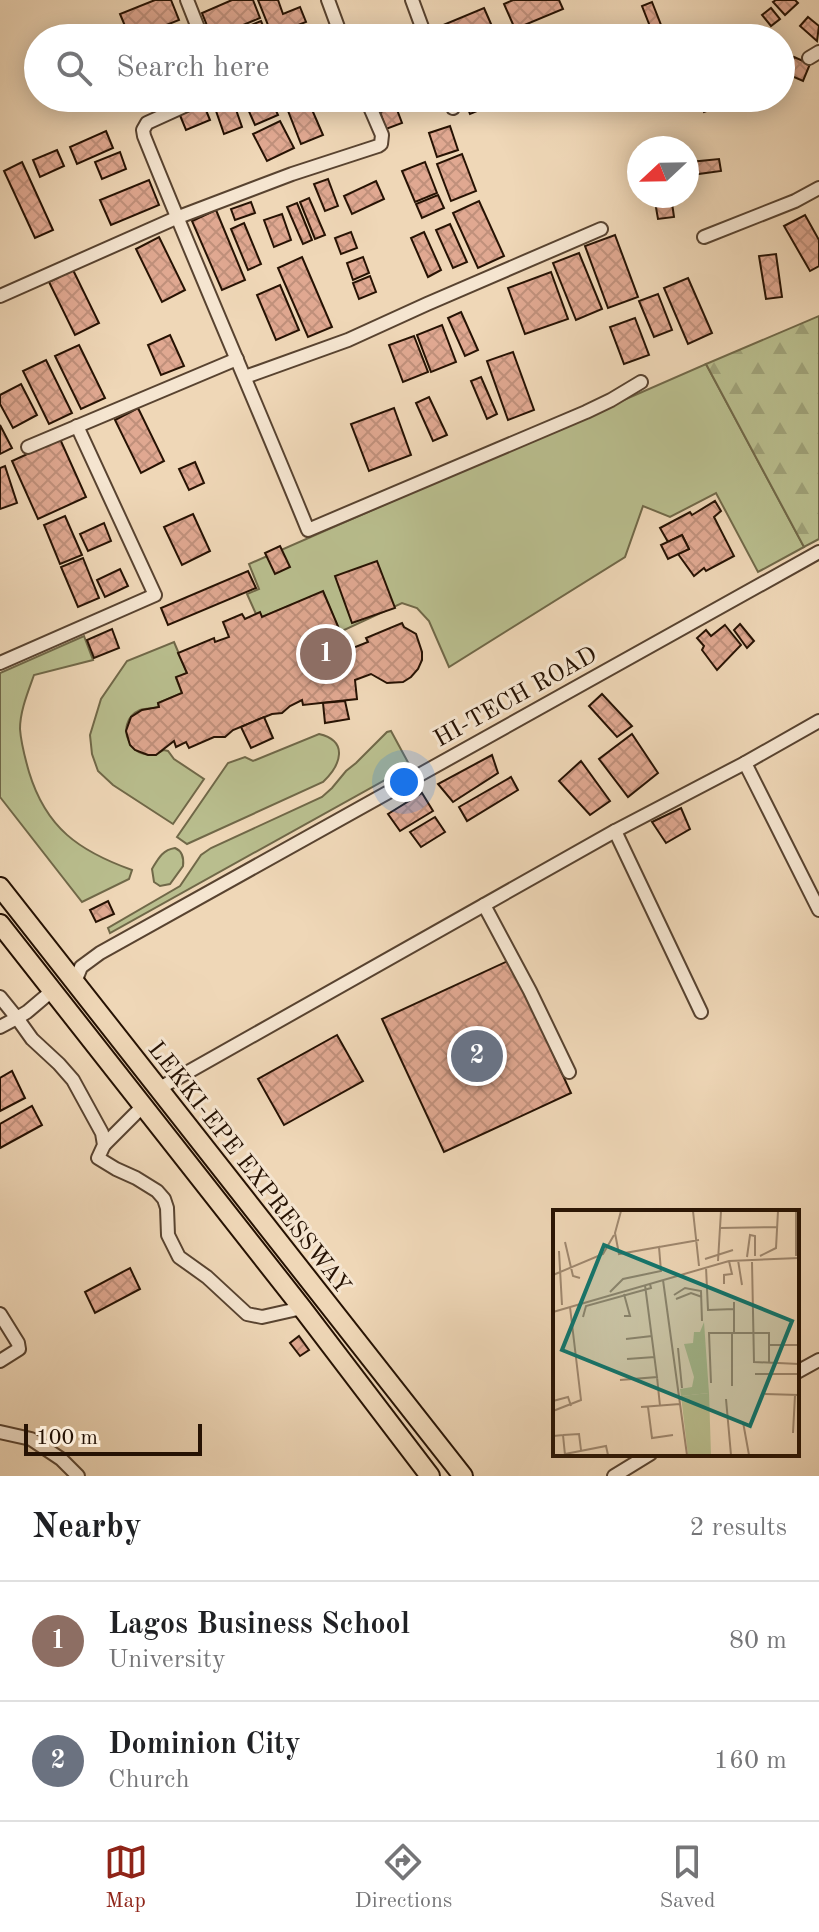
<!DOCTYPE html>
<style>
:root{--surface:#fff;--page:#f6f6f6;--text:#202124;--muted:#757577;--line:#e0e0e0;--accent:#8f2418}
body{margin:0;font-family:"Old Standard TT",serif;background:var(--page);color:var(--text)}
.compass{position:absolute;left:627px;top:136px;width:72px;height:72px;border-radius:50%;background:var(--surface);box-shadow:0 4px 20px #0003;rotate:248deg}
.scale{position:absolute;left:24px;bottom:20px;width:178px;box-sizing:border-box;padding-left:8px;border:4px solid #261203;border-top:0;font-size:22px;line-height:28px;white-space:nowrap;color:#261203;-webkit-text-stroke:6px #f5e5d0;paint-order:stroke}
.you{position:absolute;left:404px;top:782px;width:28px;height:28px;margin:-20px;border:6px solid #fff;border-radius:50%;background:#1a73e8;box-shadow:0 0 0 12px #1a73e833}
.badge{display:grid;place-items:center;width:52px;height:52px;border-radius:50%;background:var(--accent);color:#fff;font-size:26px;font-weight:700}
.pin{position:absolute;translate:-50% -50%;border:4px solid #fff;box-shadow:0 2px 8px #0006}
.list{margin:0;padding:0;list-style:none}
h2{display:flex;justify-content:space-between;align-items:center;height:104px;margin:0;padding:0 32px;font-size:34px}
h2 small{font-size:26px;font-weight:400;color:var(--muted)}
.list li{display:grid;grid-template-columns:52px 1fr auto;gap:24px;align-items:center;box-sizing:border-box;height:120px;padding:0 32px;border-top:2px solid var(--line)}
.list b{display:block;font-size:30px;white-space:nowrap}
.list p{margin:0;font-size:26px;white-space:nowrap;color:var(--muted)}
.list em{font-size:26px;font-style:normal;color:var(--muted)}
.icon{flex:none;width:44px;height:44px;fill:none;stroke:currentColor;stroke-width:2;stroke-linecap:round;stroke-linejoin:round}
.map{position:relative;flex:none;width:819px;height:1476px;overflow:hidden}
.search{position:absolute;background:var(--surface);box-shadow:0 4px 20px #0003;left:24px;right:24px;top:24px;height:88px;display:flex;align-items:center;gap:20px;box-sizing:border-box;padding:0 28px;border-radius:44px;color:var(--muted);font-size:30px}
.sheet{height:344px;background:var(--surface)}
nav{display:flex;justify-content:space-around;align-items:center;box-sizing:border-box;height:112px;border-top:2px solid var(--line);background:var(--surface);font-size:22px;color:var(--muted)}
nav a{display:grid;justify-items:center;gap:4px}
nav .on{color:var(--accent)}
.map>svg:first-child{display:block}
.grass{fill:#b9be8e;stroke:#706848;stroke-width:2}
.forest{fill:url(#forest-firs);stroke:#706848;stroke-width:2}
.building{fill:url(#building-cross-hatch);stroke:#261203;stroke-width:2}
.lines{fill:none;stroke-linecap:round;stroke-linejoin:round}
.minor-casing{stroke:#584330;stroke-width:16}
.highway-casing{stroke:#261203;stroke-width:22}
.minor{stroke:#f5e5d0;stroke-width:12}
.highway{stroke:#efd7b7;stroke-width:18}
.labels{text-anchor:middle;stroke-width:6;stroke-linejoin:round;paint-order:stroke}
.street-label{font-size:24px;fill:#261203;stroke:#f5e5d0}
.inset-road{fill:none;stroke:#9f886f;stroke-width:2}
.view{fill:#0f766e;fill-opacity:0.15;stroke:#0f766e;stroke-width:4}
.inset-edge{fill:none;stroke:#261203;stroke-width:4}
</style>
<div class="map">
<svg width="819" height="1476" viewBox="0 0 819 1476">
<defs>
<pattern id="forest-firs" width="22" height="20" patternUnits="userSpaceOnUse" patternTransform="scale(2)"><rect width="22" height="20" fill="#b9be8e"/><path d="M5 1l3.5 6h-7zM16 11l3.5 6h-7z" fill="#9fa279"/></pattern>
<pattern id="building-cross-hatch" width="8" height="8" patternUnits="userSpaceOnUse" patternTransform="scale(2)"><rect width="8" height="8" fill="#e0a891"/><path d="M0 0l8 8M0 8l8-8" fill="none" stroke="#c0907b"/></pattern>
</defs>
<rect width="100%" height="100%" fill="#efd7b7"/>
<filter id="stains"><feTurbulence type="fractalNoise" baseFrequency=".0025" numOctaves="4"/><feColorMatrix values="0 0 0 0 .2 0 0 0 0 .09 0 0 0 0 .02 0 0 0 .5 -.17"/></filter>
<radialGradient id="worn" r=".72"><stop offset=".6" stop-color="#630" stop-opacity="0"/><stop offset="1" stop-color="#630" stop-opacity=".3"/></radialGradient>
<!-- grass -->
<g class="grass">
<path d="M706,364l98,183 -46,25 -42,-79 -46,24 -27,-11 -18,51 -176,110 -20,-46 -12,-13 -15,-5 -62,29 -17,-40 -61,25 -2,-4 -4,1 -9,-20 12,-5 -10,-25z"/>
<path d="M84,636l9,24 -59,15c-6,17 -14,36 -14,54 1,14 5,29 9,43 17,56 50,79 103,98l-3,9 -47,23 -82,-105v-124z"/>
<path d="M174,642l13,31 -11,5 6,15 -24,10 1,4c-6,2 -13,1 -19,3 -29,13 -8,59 24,40l4,1 6,8 30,20 -31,45 -60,-39 -15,-14 -6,-17 -2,-19 11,-36 26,-38z"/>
<path d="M391,731l19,35 -300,167 -2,-5 72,-42 21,-31 10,-7 111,-51 10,-9 14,-17 10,-8 31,-31z"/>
<path d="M319,734c30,7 22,31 4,48l-136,62 -10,-7 51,-74 17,-6 8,4z"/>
<path d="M175,848c7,3 9,10 8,18l-13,18 -10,2 -6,-4 -2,-13c6,-10 10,-19 23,-21z"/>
</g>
<!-- forest -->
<path class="forest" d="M819,316v223l-15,8 -98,-183z"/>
<!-- building -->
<g class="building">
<path d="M155,0h16l8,20 -45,18h-4l-10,-24z"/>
<path d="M232,0h21l7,18 -48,20 -10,-25z"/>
<path d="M258,0h20l5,14 17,-7 6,15 -34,13z"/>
<path d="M513,0h46l4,9 -48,20 -11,-25z"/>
<path d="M776,0h19l3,3 -13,12 -12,-13z"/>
<path d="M652,2l11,28 -10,4 -11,-28z"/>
<path d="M484,8l11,25 -12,5h-42l-5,-10z"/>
<path d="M771,8l9,11 -9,7 -9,-11z"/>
<path d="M808,17l11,9 -2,15 -17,-15z"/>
<path d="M261,21l7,17h-48z"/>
<path d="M794,57l16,7 -7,17 -16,-7z"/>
<path d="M243,98h27l8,17 -23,10z"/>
<path d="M283,98h24l16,37 -22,9z"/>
<path d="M464,98h44l-38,16z"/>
<path d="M699,98h44l-39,14z"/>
<path d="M233,101l9,26 -18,7 -9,-26z"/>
<path d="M203,103l7,17 -24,10 -7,-17z"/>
<path d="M396,107l6,16 -16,6 -6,-17z"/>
<path d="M280,121l14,27 -27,13 -14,-27z"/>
<path d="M450,126l8,24 -21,7 -8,-24z"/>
<path d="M106,131l7,17 -36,16 -7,-17z"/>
<path d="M57,150l7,16 -24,11 -7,-17z"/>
<path d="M120,152l6,17 -24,10 -7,-17z"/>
<path d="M462,154l14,37 -25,10 -14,-37z"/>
<path d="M719,159l2,12 -30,4 -1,-13z"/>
<path d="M22,162l31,68 -18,8 -31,-67z"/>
<path d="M425,162l12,31 -22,9 -13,-31z"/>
<path d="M328,179l10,27 -13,5 -11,-27z"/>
<path d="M149,180l10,25 -48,20 -11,-25z"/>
<path d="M376,181l8,18 -32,15 -8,-18z"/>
<path d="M438,195l6,13 -22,10 -6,-14z"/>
<path d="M654,196h17l3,21 -16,2z"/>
<path d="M309,198l16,37 -10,4 -15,-37z"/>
<path d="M479,201l25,55 -26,12 -25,-55z"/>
<path d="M251,202l4,11 -20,7 -4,-11z"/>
<path d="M297,203l15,37 -9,4 -16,-37z"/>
<path d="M216,210l29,70 -23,10 -30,-69z"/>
<path d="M282,214l9,26 -17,7 -10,-27z"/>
<path d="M805,215l14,25v26l-9,5 -26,-45z"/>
<path d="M244,223l17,41 -13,6 -17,-41z"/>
<path d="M450,224l17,38 -14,6 -17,-38z"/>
<path d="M351,232l6,16 -16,6 -6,-16z"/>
<path d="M424,232l17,38 -13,7 -17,-39z"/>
<path d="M615,235l23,62 -30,11 -23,-62z"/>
<path d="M159,237l26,53 -23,12 -26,-53z"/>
<path d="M579,253l23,56 -26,11 -23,-57z"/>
<path d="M776,254l6,43 -16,2 -7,-43z"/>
<path d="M302,257l30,70 -24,10 -30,-69z"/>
<path d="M363,257l6,16 -16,7 -6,-17z"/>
<path d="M73,270l26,53 -24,12 -26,-53z"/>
<path d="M551,272l17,47 -43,15 -17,-46z"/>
<path d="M370,276l6,16 -17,7 -6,-16z"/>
<path d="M688,278l24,55 -24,11 -24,-56z"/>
<path d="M280,285l19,45 -23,10 -19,-45z"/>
<path d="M658,294l14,36 -18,7 -15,-36z"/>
<path d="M461,312l17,38 -13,6 -17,-38z"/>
<path d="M635,318l14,37 -25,9 -14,-37z"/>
<path d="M442,325l14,37 -25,10 -14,-37z"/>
<path d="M170,335l14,31 -23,9 -13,-30z"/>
<path d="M414,336l14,36 -25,10 -14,-37z"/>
<path d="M79,345l26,53 -24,11 -26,-53z"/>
<path d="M513,352l21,58 -26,10 -21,-59z"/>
<path d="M46,360l26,53 -23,11 -26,-53z"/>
<path d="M481,377l16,37 -10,5 -16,-38z"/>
<path d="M21,384l16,31 -24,13 -13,-24v-9z"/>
<path d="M429,397l18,38 -14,6 -17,-38z"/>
<path d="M138,408l26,53 -23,12 -26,-53z"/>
<path d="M394,408l17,47 -42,16 -18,-47z"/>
<path d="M0,425l12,23 -12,6z"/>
<path d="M60,439l26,58 -48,22 -26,-58z"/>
<path d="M195,462l9,21 -15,7 -10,-21z"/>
<path d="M5,466l12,37 -17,6v-41z"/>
<path d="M715,501l6,10 -7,6 20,39 -28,15 -2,-3 -10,8 -16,-22 11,-5 -7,-14 -14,7 -8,-14 30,-16 2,3z"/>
<path d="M193,514l17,37 -28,14 -18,-38z"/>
<path d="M65,516l17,39 -22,9 -16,-39z"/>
<path d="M104,523l7,18 -23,10 -8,-17z"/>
<path d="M682,535l7,14 -21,10 -7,-14z"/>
<path d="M280,546l10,21 -15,7 -10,-21z"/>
<path d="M83,558l16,40 -21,9 -17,-40z"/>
<path d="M377,561l18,47 -43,15 -17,-47z"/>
<path d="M120,569l8,17 -23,11 -8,-17z"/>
<path d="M248,571l8,17 -88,37 -7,-17z"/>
<path d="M323,591l25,59 20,-8 -2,-4 36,-15 2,4 12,7 6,18v8l-4,9 -7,8 -8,5 -16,1 -16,-9 -16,6 2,19 -54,6 -1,-5 -12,6 -8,7 -10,1 -39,16 -8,7h-11l-25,11 -3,-6 -10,5 -2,-6 -18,14h-8l-13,-5 -5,-5 -4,-14 5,-14 11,-7 17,-3 -1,-4 24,-10 -6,-16 11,-4 -9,-20 36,-15 1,4 14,-5 -6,-15 19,-8 3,5 15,-7 2,5z"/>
<path d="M740,624l14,17 -7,7 -13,-18z"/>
<path d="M725,625l16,20 -24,25 -15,-20 2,-4 -7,-8 9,-8 5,6z"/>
<path d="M112,629l7,19 -25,10 -7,-18z"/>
<path d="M602,694l30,32 -15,11 -28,-31z"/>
<path d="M345,701l4,18 -24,4 -2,-20z"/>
<path d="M264,717l9,21 -22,10 -10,-21z"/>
<path d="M632,734l26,39 -30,24 -29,-38z"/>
<path d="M492,755l6,18 -45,29 -15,-18z"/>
<path d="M581,761l29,40 -20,14 -31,-34z"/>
<path d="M511,777l7,13 -51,31 -8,-14z"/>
<path d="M422,793l11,18 -33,20 -12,-17z"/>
<path d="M681,808l9,21 -24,14 -14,-21z"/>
<path d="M435,817l10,15 -24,15 -11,-15z"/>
<path d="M108,901l6,13 -18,8 -6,-12z"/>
<path d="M510,960l61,133 -127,59 -62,-133z"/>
<path d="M337,1035l26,46 -79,44 -26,-46z"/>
<path d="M12,1071l13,27 -25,13v-33z"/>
<path d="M32,1106l10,19 -42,23v-24z"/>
<path d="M130,1268l10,21 -45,24 -10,-21z"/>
<path d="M299,1336l10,14 -9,6 -10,-13z"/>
</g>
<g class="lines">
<defs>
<g id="minor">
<path d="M187,0l15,38"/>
<path d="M328,0l14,38"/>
<path d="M412,0l14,38"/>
<path d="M809,58l10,-6"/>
<path d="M202,98l-55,25 -4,7 1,6c53,132 110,262 164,394l278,-118 25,-12 30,-18"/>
<path d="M449,98l4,10"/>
<path d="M704,237l91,-36 24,-13"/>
<path d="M0,296l176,-78 116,-44 86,-28 3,-2 1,-9 -16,-37"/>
<path d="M245,377l103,-37 79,-36 174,-75"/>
<path d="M28,447l209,-88"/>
<path d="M0,663l155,-68 -78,-169"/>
<path d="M745,763l74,-42"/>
<path d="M615,831l86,181"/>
<path d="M484,905l46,86 39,81"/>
<path d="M75,982l6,-15 19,-14 719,-401"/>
<path d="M0,997l17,21 10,-6 26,-22"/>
<path d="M0,1027l17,-9 15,21 27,25 14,16 29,53 2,12 -6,13 18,11 20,9 21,13 7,8 3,9 1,27 11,22 28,20 40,37 15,3 40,-9"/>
<path d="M158,1089l457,-258 130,-68 74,147"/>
<path d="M104,1145l39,-39"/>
<path d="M0,1314l18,29 1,6 -19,12"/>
<path d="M797,1372l22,-12"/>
<path d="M0,1432l31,7 30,20 17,17"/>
<path d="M614,1476l36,-22"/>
</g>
<g id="highway">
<path d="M0,887l463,589"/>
<path d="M0,924l302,384 128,168"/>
</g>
</defs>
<!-- minor casing -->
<use href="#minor" class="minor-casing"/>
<!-- highway casing -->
<use href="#highway" class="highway-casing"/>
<!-- minor -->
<use href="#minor" class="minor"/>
<!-- highway -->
<use href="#highway" class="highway"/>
</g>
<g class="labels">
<!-- street labels -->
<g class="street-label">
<text transform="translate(515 696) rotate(-29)" y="8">HI-TECH ROAD</text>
<text transform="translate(250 1167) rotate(52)" y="8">LEKKI-EPE EXPRESSWAY</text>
</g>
</g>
<!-- overview -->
<g transform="translate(553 1210)">
<rect width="246" height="246" fill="#efd7b7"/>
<path d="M151,112l5,71 -28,3 -1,-7 12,-2 2,-10 -10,-33 9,-1 1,-11h6z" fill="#b9be8e"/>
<path d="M156,183l2,62h-23l-7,-59z" fill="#b9be8e"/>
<path class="inset-road" d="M140,1l6,55M167,18l57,-1M12,32l8,34 7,2M106,37l40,-7M6,41l3,54M207,46l16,-8 2,-37M243,46v-45M194,47l3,-22 5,1v20M245,48l1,73M152,49l28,-9M185,50l4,25M165,51l3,-50M199,52l2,100 45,2M153,57l2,43 26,-1M0,65l50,-21 11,-19M110,70l24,175M171,74v-9l8,-1 -3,-13M57,82l13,-13 38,-8 -2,-24 -40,7 -4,-21 6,-22M71,84l6,22h-6M121,85l11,-7 16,3 1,30M123,89l15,-6 11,4M181,92v31M0,102l176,-51 70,-3M30,107l3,-11 65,-18 -1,-4M179,123v53M73,129l26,-3M217,135h29M125,138l4,40M74,149l28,-2M202,164h44M104,167l3,29M67,170l37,-3 -12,-92M158,173l-2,-50h60v30M212,184l34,1M173,189l5,56M0,191l15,-4 3,9M88,197l39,-3M95,197l4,31 21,-3M0,201l28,-11 -11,-93M190,212l6,33M240,223l2,-38M10,225l16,-1 2,16M0,226l10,-1 2,20M12,244l41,-8 2,9"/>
<path class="view" d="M51,35l188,76 -42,105 -188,-76z"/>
<rect width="246" height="246" class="inset-edge"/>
</g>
<rect width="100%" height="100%" filter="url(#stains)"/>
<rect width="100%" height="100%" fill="url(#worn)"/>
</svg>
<svg class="compass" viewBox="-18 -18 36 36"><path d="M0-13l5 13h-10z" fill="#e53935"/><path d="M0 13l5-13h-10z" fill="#757577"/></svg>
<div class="scale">100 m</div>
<div class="you"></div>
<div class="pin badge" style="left:326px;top:654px;background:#8d6e63">1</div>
<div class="pin badge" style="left:477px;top:1056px;background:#6b7280">2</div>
<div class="search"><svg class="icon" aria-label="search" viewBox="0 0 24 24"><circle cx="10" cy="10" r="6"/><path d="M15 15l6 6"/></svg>Search here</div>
</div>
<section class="sheet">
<h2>Nearby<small>2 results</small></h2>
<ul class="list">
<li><span class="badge" style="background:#8d6e63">1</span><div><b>Lagos Business School</b><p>University</p></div><em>80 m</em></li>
<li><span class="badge" style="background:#6b7280">2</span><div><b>Dominion City</b><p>Church</p></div><em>160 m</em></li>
</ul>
</section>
<nav>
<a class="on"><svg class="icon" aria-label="map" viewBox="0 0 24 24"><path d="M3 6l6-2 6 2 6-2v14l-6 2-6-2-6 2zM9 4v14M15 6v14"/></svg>Map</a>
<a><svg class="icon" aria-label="directions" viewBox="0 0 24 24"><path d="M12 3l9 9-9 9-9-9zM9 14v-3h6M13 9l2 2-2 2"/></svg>Directions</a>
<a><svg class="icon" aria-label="saved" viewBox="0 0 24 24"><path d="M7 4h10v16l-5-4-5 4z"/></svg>Saved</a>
</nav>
